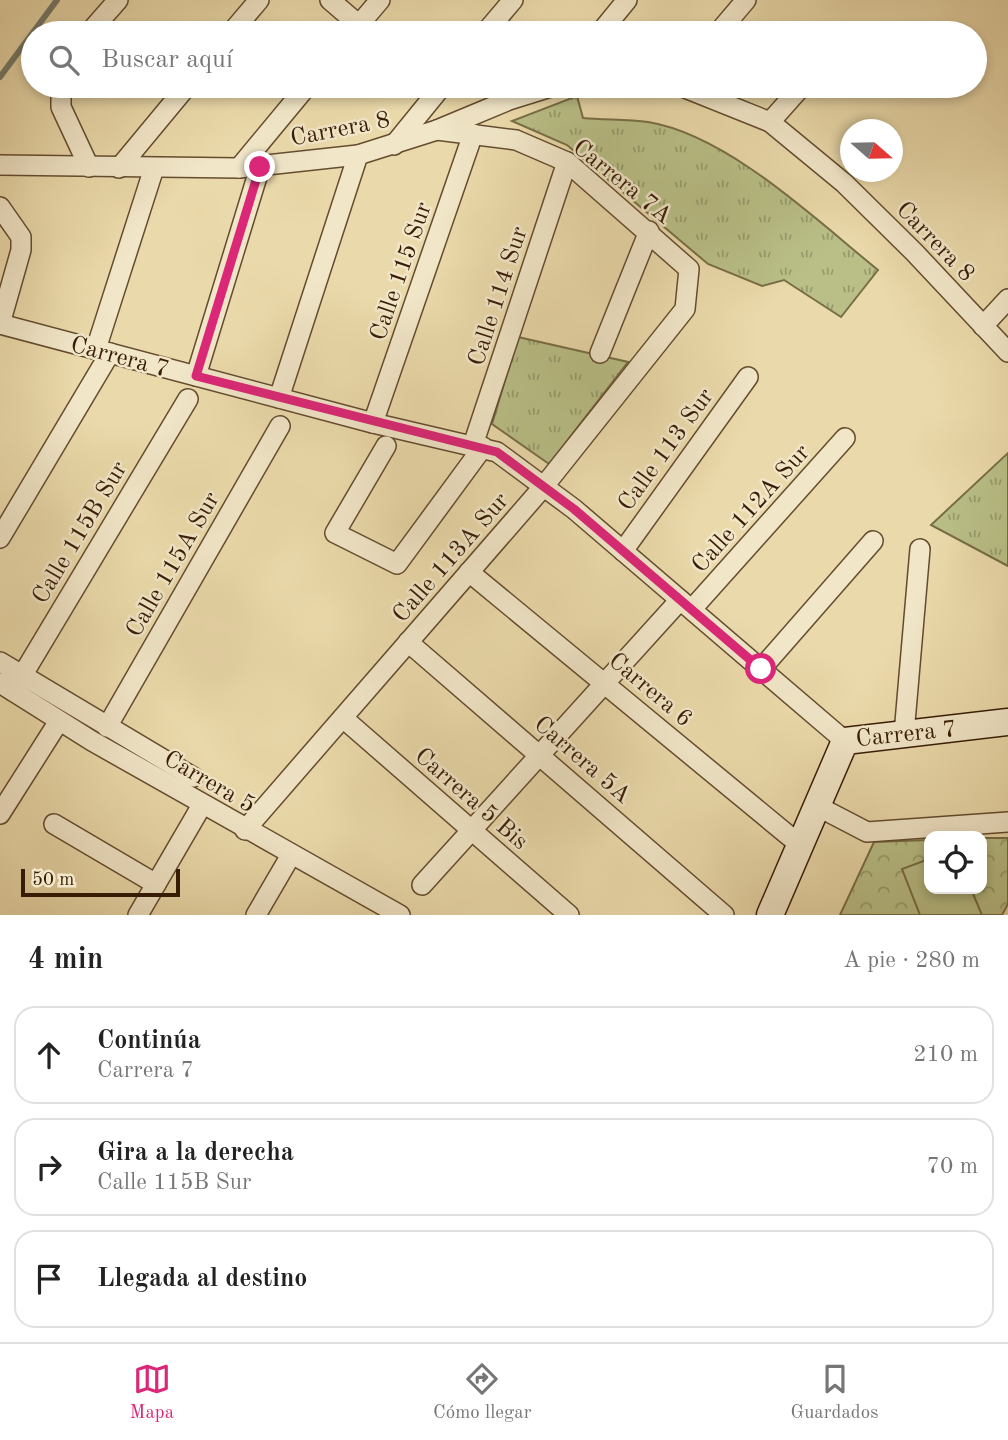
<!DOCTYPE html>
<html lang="es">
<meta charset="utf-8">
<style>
:root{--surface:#fff;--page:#f6f6f6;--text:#222;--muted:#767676;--line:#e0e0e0;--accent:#db2777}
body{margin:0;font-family:"Old Standard TT",serif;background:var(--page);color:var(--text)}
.controls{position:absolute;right:21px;bottom:21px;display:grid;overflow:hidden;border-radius:14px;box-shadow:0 4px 10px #0003}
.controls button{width:63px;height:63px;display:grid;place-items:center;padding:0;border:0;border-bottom:2px solid var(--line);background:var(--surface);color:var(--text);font:35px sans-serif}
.compass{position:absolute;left:840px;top:119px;width:63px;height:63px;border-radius:50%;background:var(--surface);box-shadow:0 4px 10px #0003;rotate:110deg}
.scale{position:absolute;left:21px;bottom:18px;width:159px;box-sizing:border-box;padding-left:7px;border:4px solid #381d06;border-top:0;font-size:19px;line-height:24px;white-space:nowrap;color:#381d06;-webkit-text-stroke:5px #f1e6c8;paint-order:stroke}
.stop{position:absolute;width:21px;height:21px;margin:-16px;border:5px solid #db2777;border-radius:50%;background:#fff}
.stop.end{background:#db2777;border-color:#fff;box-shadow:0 2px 7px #0008}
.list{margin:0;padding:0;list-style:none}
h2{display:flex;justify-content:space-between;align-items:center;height:91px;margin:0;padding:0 28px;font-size:30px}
h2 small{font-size:23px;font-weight:400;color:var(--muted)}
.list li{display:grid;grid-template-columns:46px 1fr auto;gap:21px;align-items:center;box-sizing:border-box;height:98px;margin:0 14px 14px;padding:0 14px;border:2px solid var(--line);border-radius:21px}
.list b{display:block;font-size:26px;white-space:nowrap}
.list p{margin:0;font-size:23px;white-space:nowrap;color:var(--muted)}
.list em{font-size:23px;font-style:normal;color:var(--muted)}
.icon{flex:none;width:38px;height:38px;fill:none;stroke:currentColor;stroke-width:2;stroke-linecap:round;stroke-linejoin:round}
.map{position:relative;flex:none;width:1008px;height:915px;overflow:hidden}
.search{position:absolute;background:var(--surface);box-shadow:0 4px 10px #0003;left:21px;right:21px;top:21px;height:77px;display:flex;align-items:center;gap:18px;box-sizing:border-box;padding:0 24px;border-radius:38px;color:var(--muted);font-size:26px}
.sheet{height:427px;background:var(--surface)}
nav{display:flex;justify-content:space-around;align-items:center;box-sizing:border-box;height:98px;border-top:2px solid var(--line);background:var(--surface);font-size:19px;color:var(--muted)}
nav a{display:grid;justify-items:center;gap:4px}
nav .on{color:var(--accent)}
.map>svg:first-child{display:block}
.grass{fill:url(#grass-tufts);stroke:#786e46;stroke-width:2}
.park{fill:url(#park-crowns);stroke:#786e46;stroke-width:2}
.pitch{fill:#b9bf87;stroke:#786e46;stroke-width:2}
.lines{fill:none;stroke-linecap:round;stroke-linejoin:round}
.stream{stroke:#737b6d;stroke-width:6}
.street-casing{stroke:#644c2f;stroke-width:22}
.secondary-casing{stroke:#381d06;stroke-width:29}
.street{stroke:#f1e6c8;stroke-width:19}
.secondary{stroke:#f1e6c8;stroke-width:26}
.route{stroke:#db2777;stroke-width:9}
.labels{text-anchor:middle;stroke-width:5;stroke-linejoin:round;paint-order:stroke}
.street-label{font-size:24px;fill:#381d06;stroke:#f1e6c8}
</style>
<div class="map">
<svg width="1008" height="915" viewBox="0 0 1008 915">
<defs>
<pattern id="grass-tufts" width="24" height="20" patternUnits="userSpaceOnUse" patternTransform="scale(1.75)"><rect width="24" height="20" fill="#b9bf87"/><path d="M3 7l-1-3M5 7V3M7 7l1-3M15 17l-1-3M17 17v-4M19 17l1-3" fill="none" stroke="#979b6c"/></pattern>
<pattern id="park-crowns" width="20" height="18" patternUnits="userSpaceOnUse" patternTransform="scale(1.75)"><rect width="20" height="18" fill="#b9bf87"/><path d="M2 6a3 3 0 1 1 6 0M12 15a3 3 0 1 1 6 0" fill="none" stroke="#979b6c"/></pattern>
</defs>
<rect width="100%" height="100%" fill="#ead9aa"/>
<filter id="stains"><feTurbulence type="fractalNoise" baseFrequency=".00286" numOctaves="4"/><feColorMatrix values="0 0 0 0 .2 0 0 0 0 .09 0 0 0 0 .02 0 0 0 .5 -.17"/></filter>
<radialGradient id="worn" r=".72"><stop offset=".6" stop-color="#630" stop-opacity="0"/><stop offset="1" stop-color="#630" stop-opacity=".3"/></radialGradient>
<!-- grass -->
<g class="grass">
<path d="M577,96l6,22c22,2 44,1 65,4 80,13 168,98 230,148l-37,47 -57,-37 -22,6 -54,-22 -141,-119 -55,-24z"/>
<path d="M518,337l110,25 -79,102 -57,-40z"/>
<path d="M1008,453v113l-77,-41z"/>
</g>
<!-- park -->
<path class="park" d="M982,838h26v66l-6,11h-162l34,-73 55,-2v49h53z"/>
<!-- pitch -->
<path class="pitch" d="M929,859v30h42l11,26h-62l-18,-46z"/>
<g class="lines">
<!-- stream -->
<path class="stream" d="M0,77l57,-77"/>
<defs>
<g id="street">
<path d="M330,0l29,25"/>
<path d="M89,33l29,-33"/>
<path d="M231,33l28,-33"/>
<path d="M352,33l28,-33"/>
<path d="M485,33l28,-33"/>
<path d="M600,33l27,-33"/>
<path d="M718,33l28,-33"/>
<path d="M61,86v21l28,60"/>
<path d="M680,86l90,36 74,61 70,69 94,100"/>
<path d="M770,122l32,-36"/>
<path d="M394,145l48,-59"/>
<path d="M0,165l239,3 119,-13 79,-25 72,-30 45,-14"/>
<path d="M119,168l68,-82"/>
<path d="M239,168l68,-82"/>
<path d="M0,207l21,30v13l-21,74"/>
<path d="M0,324l373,99 124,29 77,57 271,232"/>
<path d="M983,326l25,-27"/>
<path d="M96,349l58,-181"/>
<path d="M600,353l49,-122"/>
<path d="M196,376l64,-209"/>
<path d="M279,398l79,-243"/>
<path d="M373,423l100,-289"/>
<path d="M473,445l94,-283"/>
<path d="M386,446l-51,87 62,31 86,-117"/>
<path d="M0,538l110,-185"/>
<path d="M623,551l125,-174"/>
<path d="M469,572l331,273"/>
<path d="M692,609l153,-171"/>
<path d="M408,642l316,273"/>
<path d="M0,662l193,115"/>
<path d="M761,669l112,-128"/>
<path d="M0,683l92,58 308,174"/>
<path d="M13,691l175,-292"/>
<path d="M343,718l226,197"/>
<path d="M107,727l173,-301"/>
<path d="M904,734l16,-185"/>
<path d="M817,806l50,26 141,-10"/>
<path d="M0,814l59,-93"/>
<path d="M54,824l102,60"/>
<path d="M245,830l299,-344 141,-177 4,-40 -122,-107 -51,-22 -79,-10"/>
<path d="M422,885l258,-285"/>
<path d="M138,915l64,-110"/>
<path d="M256,915l35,-60"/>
</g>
<path id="secondary" d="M770,915l75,-174 163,-19"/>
</defs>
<!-- street casing -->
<use href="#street" class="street-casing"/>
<!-- secondary casing -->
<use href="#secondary" class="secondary-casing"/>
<!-- street -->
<use href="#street" class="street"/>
<!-- secondary -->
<use href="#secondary" class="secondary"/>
</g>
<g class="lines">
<!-- route -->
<path class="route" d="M260,167l-64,209 301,76 77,57 187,160"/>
</g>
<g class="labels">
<!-- street labels -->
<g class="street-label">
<text transform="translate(340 128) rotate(-11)" y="8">Carrera 8</text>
<text transform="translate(623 181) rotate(39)" y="8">Carrera 7A</text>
<text transform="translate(936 241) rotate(46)" y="8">Carrera 8</text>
<text transform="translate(400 271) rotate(-71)" y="8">Calle 115 Sur</text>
<text transform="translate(497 296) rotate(-72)" y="8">Calle 114 Sur</text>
<text transform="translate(120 356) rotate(15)" y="8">Carrera 7</text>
<text transform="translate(665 449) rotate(-54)" y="8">Calle 113 Sur</text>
<text transform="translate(750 508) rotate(-48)" y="8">Calle 112A Sur</text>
<text transform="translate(79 532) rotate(-59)" y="8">Calle 115B Sur</text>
<text transform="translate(450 557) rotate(-49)" y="8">Calle 113A Sur</text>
<text transform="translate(172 564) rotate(-60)" y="8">Calle 115A Sur</text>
<text transform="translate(651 689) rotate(40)" y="8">Carrera 6</text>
<text transform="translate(906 733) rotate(-6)" y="8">Carrera 7</text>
<text transform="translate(583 759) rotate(41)" y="8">Carrera 5A</text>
<text transform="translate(210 781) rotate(30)" y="8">Carrera 5</text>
<text transform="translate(472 798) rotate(41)" y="8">Carrera 5 Bis</text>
</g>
</g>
<rect width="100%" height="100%" filter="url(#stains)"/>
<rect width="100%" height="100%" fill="url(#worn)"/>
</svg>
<div class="controls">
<button><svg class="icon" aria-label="locate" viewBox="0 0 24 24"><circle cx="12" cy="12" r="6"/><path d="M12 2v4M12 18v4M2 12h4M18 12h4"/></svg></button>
</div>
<svg class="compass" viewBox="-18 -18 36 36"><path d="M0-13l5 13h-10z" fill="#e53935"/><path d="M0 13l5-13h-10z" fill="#767676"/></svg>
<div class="scale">50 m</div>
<div class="stop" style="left:761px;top:669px"></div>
<div class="stop end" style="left:260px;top:167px"></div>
<div class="search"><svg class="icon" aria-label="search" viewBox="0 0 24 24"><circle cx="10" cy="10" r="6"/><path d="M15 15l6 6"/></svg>Buscar aquí</div>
</div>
<section class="sheet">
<h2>4 min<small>A pie · 280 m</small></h2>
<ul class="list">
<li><svg class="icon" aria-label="ahead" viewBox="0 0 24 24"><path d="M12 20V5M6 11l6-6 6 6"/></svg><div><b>Continúa</b><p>Carrera 7</p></div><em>210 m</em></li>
<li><svg class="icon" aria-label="right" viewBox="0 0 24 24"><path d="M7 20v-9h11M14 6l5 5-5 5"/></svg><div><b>Gira a la derecha</b><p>Calle 115B Sur</p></div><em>70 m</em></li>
<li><svg class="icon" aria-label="arrive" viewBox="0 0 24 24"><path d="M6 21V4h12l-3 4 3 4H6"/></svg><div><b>Llegada al destino</b></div></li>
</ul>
</section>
<nav>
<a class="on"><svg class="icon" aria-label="map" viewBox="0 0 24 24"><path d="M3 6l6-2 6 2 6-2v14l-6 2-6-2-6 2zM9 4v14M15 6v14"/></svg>Mapa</a>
<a><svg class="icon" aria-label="directions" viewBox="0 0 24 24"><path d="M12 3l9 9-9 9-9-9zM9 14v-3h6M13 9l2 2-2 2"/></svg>Cómo llegar</a>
<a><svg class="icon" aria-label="saved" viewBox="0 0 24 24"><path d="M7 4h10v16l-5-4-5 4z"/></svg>Guardados</a>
</nav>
